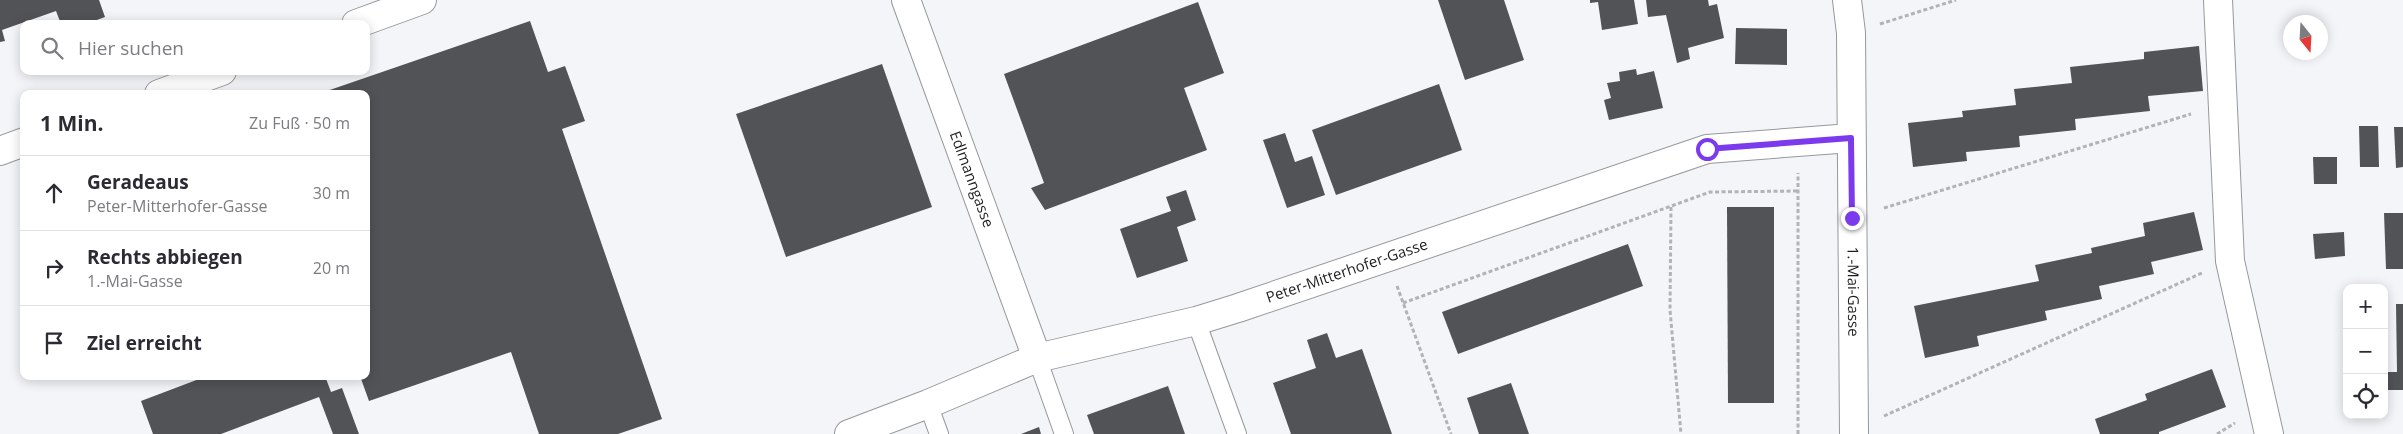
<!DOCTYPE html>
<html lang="de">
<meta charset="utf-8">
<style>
:root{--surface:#fff;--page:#f2f2f3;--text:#2b2b33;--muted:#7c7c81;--line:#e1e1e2}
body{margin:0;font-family:"Open Sans",sans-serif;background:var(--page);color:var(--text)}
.controls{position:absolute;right:15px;bottom:15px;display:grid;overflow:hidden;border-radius:10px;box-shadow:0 2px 12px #0003}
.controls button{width:45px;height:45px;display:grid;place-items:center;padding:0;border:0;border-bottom:1px solid var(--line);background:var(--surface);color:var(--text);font:25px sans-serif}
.compass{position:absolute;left:2283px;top:15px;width:45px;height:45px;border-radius:50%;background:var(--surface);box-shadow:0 2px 12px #0003;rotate:162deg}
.stop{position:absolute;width:15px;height:15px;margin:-11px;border:4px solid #7c3aed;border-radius:50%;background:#fff}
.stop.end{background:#7c3aed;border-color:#fff;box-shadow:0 1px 5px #0008}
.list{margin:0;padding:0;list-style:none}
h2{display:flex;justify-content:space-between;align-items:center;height:65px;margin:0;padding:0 20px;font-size:21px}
h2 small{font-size:16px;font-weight:400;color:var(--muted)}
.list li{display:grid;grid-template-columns:32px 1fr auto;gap:15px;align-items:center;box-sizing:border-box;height:75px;padding:0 20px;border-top:1px solid var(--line)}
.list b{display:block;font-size:19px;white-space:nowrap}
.list p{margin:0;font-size:16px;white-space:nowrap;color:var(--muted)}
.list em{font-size:16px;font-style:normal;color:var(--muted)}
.icon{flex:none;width:28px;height:28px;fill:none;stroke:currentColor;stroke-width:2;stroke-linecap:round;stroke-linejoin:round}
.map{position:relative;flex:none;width:2403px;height:434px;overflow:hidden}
.search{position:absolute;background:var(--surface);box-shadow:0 2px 12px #0003;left:20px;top:20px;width:350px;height:55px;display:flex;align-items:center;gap:12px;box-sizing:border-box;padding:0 18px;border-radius:10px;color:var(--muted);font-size:19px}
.panel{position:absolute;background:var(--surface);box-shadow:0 2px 12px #0003;left:20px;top:90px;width:350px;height:290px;border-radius:10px}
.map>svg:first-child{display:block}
.building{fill:#525357}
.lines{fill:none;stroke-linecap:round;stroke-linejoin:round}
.lane-casing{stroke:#96989b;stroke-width:20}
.street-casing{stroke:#96989b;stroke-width:30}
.secondary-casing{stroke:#96989b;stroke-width:30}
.path{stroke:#b1b3b6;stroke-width:3;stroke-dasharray:4 2.5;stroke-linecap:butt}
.lane{stroke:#fff;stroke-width:18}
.street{stroke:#fff;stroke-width:28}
.secondary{stroke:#fff;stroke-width:28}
.route{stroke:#7c3aed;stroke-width:6}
.labels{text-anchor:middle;stroke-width:5;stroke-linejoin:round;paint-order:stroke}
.street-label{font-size:15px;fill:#1d1e1f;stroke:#f3f5f9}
</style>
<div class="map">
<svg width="2403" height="434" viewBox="0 0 2403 434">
<rect width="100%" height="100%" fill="#f3f5f9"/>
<!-- building -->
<g class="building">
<path d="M0,0h99l6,17 -19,7h-25l-5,-13 -54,19 3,11 -5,1z"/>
<path d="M1438,0h66l20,60 -59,20z"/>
<path d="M1590,0h44l4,24 -36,6 -4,-28 -8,1z"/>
<path d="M1646,0h62l1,6 8,-2 7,34 -36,10 2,11 -13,4 -11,-48 -18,2z"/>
<path d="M1198,2l26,71 -40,15 23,62 -162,60 -14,-22 13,-5 -40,-109z"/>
<path d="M530,21l18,51 17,-6 20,55 -23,8 100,290 -44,15h-79l-28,-82 -142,49 -9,-25h6v-282l-45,-1z"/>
<path d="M1736,28l51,1v36l-52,-1z"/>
<path d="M2199,46l4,45 -55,5 2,15 -75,8 1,11 -57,6 1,11 -54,5 1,9 -54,6 -5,-44 55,-6 -1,-6 54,-6 -2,-16 58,-6 -2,-16 74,-8v-7z"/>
<path d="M882,64l50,143 -146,50 -50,-143z"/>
<path d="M1636,69l1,6 17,-4 9,37 -54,12 -5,-20 7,-2 -4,-15 13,-2 -1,-9z"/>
<path d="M1439,84l23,66 -126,45 -24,-65z"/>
<path d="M2359,126h19l1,41h-19z"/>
<path d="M2394,127h9v40l-7,1z"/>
<path d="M1285,133l10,29 17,-6 13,39 -38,13 -24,-68z"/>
<path d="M2313,157h24v27h-23z"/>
<path d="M1186,190l10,30 -19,7 11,34 -51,17 -17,-49 51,-18 -5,-14z"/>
<path d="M1727,207h47v196h-46z"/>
<path d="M2194,212l9,38 -52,12 3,12 -55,12 3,13 -57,12 2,9 -70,16 2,10 -54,12 -11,-52 125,-25 -4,-16 57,-12 -1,-5 54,-12 -2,-13z"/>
<path d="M2384,213h19v56h-17z"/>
<path d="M2344,232l1,24 -30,3 -2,-25z"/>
<path d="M1628,244l15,42 -185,68 -16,-42z"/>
<path d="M2396,304h7v86h-15v-18h9z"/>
<path d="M1327,333l9,25 26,-9 30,85h-101l-18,-51 43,-15 -9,-28z"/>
<path d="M2212,369l14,38 -67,25v2h-59l-5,-15 52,-19 -2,-6z"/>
<path d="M207,376h118l6,16 11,-4 17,46h-26l-14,-37 -98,37h-68l-12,-33z"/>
<path d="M1511,383l18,51h-50l-12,-36z"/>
<path d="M1168,386l17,48h-91l-7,-19z"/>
<path d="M1039,427l2,7h-20z"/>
</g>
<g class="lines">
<defs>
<g id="lane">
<path d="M1196,321l41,113"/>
<path d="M1037,358l27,76"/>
<path d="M928,404l11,30"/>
</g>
<g id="street">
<path id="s1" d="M906,0l131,358"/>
<path id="s2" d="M1847,0l4,33 3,401"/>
<path d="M2218,0l12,261 39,173"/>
<path id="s3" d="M849,434l79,-30 109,-46 159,-37 42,-13 469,-159 144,-11"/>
</g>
<g id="secondary">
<path d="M356,24l66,-24"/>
<path d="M159,94l63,-23"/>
<path d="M0,151l24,-9"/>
</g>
</defs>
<!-- lane casing -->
<use href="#lane" class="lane-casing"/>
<!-- street casing -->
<use href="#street" class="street-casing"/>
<!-- secondary casing -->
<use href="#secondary" class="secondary-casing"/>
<!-- path -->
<g class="path">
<path d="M1880,24l76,-24"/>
<path d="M1671,207l-1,103 11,124"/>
<path d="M1884,208l307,-94"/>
<path d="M1397,286l54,148"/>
<path d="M1403,303l307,-111 88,-1"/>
<path d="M1884,416l318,-143"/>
<path d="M1798,434v-261"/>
<path d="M2217,434l18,-11"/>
</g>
<!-- lane -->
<use href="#lane" class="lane"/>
<!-- street -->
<use href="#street" class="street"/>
<!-- secondary -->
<use href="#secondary" class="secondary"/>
</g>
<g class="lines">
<!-- route -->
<path class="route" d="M1707,149l144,-11 1,80"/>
</g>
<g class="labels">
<!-- street labels -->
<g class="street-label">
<text dy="5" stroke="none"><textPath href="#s1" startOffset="191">Edlmanngasse</textPath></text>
<text dy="5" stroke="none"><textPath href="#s3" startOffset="525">Peter-Mitterhofer-Gasse</textPath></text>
<text dy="5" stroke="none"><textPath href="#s2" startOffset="292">1.-Mai-Gasse</textPath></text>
</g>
</g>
</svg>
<div class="controls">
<button>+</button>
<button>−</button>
<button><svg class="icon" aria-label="locate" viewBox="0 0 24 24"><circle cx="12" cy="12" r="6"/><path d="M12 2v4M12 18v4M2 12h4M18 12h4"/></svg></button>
</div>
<svg class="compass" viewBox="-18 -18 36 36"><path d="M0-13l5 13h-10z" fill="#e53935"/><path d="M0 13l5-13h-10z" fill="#7c7c81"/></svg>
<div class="stop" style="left:1707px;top:149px"></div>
<div class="stop end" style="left:1852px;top:218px"></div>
<div class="search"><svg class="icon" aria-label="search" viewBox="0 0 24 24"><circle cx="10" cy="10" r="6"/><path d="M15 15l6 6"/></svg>Hier suchen</div>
<section class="panel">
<h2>1 Min.<small>Zu Fuß · 50 m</small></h2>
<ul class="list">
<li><svg class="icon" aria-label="ahead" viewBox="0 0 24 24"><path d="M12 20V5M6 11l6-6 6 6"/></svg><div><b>Geradeaus</b><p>Peter-Mitterhofer-Gasse</p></div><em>30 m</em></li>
<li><svg class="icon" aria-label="right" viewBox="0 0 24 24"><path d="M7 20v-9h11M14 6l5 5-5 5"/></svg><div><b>Rechts abbiegen</b><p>1.-Mai-Gasse</p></div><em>20 m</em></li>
<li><svg class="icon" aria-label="arrive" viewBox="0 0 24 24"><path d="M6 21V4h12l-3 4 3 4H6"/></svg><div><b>Ziel erreicht</b></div></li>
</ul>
</section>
</div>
